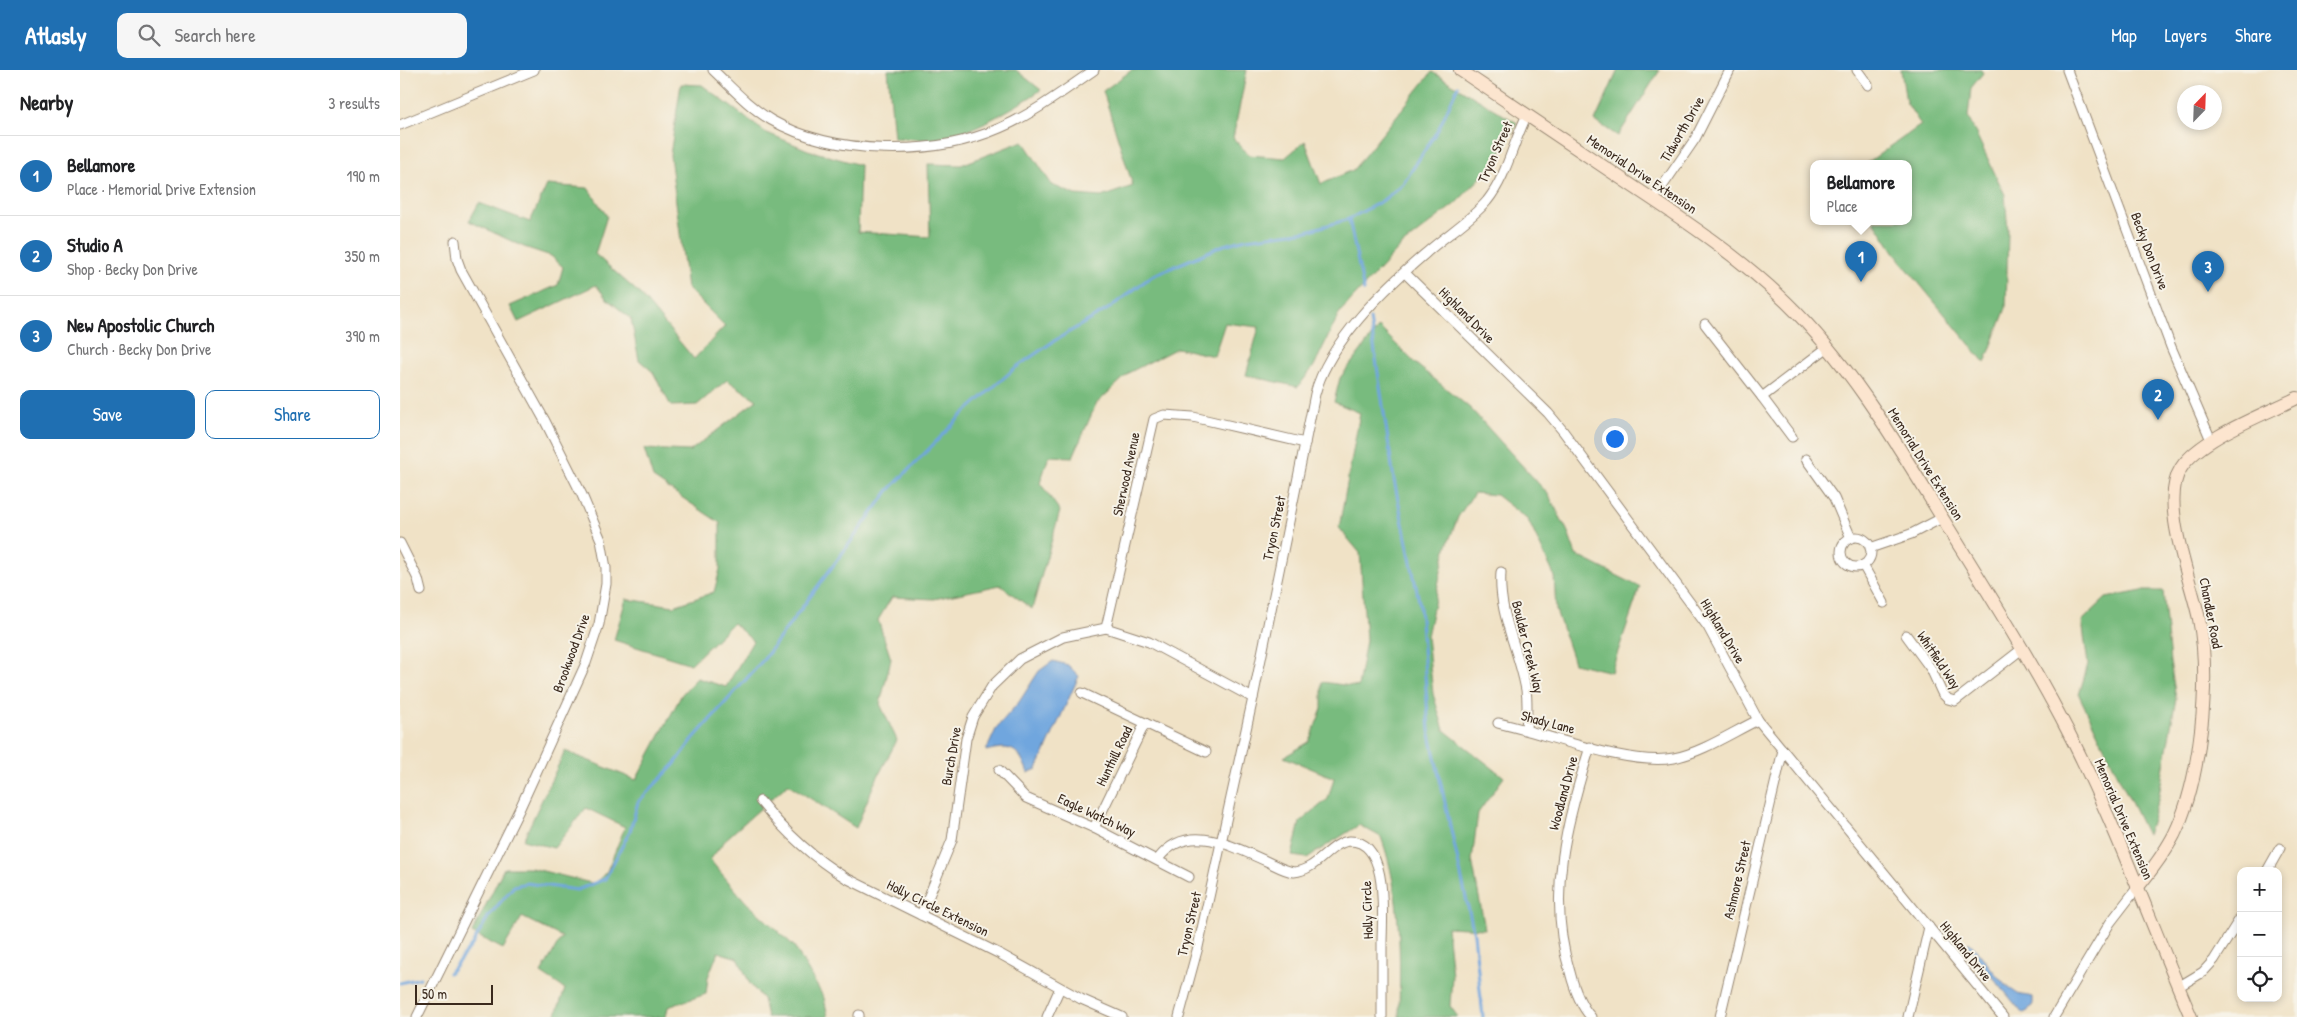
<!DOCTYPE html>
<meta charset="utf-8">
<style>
:root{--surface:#fff;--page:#f6f6f6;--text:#202124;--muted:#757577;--line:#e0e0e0;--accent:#1f6fb2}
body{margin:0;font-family:"Patrick Hand",sans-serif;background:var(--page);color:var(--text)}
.controls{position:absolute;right:15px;bottom:15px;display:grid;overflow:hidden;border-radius:10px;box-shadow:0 2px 8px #0003}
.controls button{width:45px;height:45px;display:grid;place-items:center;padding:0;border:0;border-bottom:1px solid var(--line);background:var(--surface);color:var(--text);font:25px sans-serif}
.compass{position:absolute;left:1777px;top:15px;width:45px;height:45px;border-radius:50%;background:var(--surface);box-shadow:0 2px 8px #0003;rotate:23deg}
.scale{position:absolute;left:15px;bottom:12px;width:78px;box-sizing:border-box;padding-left:5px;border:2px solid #3b2a1e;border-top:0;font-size:14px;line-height:18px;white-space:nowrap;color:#3b2a1e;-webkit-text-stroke:4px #f7f3e8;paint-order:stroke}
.you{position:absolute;left:1214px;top:368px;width:18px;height:18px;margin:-12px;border:4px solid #fff;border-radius:50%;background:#1a73e8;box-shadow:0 0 0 8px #1a73e833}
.badge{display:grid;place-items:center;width:32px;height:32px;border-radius:50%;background:var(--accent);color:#fff;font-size:16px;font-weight:700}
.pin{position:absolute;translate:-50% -41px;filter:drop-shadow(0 1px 2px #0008)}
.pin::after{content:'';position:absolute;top:26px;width:18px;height:15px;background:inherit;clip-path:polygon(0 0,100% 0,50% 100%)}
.popup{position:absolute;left:1410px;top:90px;width:102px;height:65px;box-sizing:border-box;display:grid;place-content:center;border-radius:10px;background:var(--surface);filter:drop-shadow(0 1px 4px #0005);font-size:16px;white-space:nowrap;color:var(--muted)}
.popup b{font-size:19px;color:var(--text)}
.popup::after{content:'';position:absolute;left:50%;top:100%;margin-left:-10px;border:10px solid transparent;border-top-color:var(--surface)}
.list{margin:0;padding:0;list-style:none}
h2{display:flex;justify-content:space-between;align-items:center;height:65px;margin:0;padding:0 20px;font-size:21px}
h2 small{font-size:16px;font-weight:400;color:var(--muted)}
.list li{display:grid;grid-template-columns:32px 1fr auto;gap:15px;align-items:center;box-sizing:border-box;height:80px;padding:0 20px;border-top:1px solid var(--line)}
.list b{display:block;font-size:19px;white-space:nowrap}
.list p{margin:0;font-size:16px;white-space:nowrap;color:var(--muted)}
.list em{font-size:16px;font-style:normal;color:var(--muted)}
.actions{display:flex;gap:10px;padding:15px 20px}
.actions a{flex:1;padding:11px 0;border:1px solid var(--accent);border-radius:10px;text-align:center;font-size:18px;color:var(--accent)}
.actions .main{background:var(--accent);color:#fff}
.icon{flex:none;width:28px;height:28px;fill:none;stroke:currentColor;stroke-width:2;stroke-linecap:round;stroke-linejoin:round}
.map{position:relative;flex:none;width:1897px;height:947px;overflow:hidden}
header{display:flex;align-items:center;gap:30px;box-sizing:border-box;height:70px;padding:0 25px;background:var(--accent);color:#fff}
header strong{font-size:24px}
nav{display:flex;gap:28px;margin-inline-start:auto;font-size:18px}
.search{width:350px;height:45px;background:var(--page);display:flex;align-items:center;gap:12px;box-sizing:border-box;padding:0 18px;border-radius:10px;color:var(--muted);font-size:19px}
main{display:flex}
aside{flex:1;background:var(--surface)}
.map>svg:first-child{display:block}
.forest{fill:#78bb7e;stroke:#5a724e}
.water{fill:#70a6de;stroke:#56687e}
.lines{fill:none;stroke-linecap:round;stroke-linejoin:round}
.stream{stroke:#70a6de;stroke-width:3}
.street-casing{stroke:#968672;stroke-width:11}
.secondary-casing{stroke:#968672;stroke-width:14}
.street{stroke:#fff;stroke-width:9}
.secondary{stroke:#fce5cf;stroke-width:12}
.labels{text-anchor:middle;stroke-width:4;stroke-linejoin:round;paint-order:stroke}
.street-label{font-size:14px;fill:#3b2a1e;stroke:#f7f3e8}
</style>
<header>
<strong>Atlasly</strong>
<div class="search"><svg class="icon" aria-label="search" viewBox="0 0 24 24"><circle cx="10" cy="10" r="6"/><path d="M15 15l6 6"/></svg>Search here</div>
<nav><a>Map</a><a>Layers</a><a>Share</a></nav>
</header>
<main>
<aside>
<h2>Nearby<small>3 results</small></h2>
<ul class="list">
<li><span class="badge">1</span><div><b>Bellamore</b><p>Place · Memorial Drive Extension</p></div><em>190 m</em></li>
<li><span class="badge">2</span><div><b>Studio A</b><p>Shop · Becky Don Drive</p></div><em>350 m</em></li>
<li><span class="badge">3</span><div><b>New Apostolic Church</b><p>Church · Becky Don Drive</p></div><em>390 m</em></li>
</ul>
<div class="actions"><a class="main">Save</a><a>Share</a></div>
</aside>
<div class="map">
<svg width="1897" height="947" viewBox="0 0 1897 947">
<rect width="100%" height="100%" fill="#f7f3e8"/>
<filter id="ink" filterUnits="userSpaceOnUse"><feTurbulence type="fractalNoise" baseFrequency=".02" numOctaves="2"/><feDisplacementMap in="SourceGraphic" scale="10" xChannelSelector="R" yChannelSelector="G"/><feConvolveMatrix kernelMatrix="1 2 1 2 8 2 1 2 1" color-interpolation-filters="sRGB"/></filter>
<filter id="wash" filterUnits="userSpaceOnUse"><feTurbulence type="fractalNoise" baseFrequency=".0096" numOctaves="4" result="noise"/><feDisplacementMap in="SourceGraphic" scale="20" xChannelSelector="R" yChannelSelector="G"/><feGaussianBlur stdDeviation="1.12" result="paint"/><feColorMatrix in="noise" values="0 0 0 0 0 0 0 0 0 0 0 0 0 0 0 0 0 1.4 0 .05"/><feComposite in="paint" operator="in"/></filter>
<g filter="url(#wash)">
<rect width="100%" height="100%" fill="#f0e2c6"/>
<!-- forest -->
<g class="forest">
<path d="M488,0h128l25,20c-25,17 -72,44 -101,49 -14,2 -32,-1 -46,-1z"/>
<path d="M732,0h115l-14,68 16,17 36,3 20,-17 16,43 32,-14 79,-98 85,51 -23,41 -38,39 -54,42 -62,67 -26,54 -16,21 -52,-12 13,-48 -34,-4 -11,33 -37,-8 -47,24 -34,32 -23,53 -24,-1 -9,27 20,28 -28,98 -32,-24 -66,14 -42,-2 -14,23 13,39 -11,45 17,36 -23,44 -18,44 -68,-44 -62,55 -16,21 35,41 49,45 30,52 4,19h-61l-4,-18 -13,-15 -12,-26 -20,-6 -10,25 -2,17 -38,13 -2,10h-111l10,-28 -24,-16 21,-36 -40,-20 -19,32 -31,-16 32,-65h27l64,16 12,-13 18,-44 -39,-19 -32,40 -31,-8 42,-89 71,29 46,-86 15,-16 29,9 27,-46 -20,-18 -42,41 -77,-24 12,-41 48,7 40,-14 6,-23v-46l-67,-45 -9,-29 46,2 67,-51 -30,-20 -30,25 -26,1 -18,-34 -14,-12 -8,-41 -25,-21 -10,-13 -78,37 -8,-16 48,-21 5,-18 -12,-11 -27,-9 -55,-26 10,-18 51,19 17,-37 41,3 19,28 -12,38 45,40 54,65 31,-33 -38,-38 -17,-133 11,-71 21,1 63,47 43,18 52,15 -2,67 72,5 -2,-73 33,1 62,-24 29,44 24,10 25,2 32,-11 -30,-95z"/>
<path d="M1218,0h42l-42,66 -23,-15z"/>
<path d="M1501,0h80l2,3 -12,15 -3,29 37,78 3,36 -2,77 -21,55 -86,-104 -25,-38h34v-58h-41l54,-38 -15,-23z"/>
<path d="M979,257l37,37 55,45 77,85 19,36 9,25 64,32 -29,85 -37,-9 -18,-53 -2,-35 -26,-55 -32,-25 -22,-2 -16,24 -12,31 -19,88 6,58 11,36 60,47 -26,36 -6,47 13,69 -38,-2 5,49 -2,30 8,11h-59c1,-59 3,-123 -18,-180l-22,-12 -52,33 -15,-2 8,-34 28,-23 6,-21 -50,-21 25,-15 13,-33v-27l36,5 8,-47 -6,-87 -21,-25 21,-115 -26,-11 6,-24z"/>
<path d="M1742,521h21l7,71 6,36 -18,102 -11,35 -68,-140 9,-31 -6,-43 24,-23z"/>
</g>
<!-- water -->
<g class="water">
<path d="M653,591l15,4 11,11 -42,93 -9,4c-9,-24 -16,-29 -42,-22l11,-24 22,-25 20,-31z"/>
<path d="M1569,872c17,16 28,40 49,52 4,2 10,1 15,3v7l-7,9 -3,1 -53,-65 -3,-4z"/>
</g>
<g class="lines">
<!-- stream -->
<g class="stream">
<path d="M949,149l15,72"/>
<path d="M970,249l24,161 26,126 9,124 45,204 9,83"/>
<path d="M49,903l23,-28 16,-28 26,-31 12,-3 51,7 28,-11 25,-48 8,-29 36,-37 19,-26 71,-80 125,-169 72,-74 54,-48 39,-27 54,-32 44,-33 72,-31 22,-6 61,-8 42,-12 33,-18 21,-17 36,-56 19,-42"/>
<path d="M0,913l20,-5"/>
</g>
</g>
</g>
<g filter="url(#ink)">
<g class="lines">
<defs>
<g id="street">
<path d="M313,0c18,17 36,37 58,50 64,36 163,37 229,8 33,-14 65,-38 94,-58"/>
<path d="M1457,0l11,15"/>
<path d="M1667,0l104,277 40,93"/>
<path d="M0,55l134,-55"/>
<path d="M1253,130l42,-61 35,-69"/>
<path d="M1005,203l143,140 15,18 145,196 50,93 245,297"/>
<path d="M1305,254l57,73 66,-50"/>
<path d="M1362,327l30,40"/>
<path d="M1406,389l28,39 17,40"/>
<circle cx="1456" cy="482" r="15"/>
<path d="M0,473l18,36 3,12"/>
<path d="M1470,478l41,-14 31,-16"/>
<path d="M1463,495l21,38"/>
<path d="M1101,502c-3,43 18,77 25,118 2,13 1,26 0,39"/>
<path d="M706,558l48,-209 10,-4 29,2 112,26"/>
<path d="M1506,565l25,34 11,24 6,6 7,2 67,-52"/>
<path d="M682,623l124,59"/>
<path d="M1098,653c47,10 131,44 176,35 29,-6 57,-25 84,-38"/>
<path d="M1190,677c-23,74 -44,149 -20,225 4,16 10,33 21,45"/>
<path d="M599,700l27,28 68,30 95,49"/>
<path d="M360,731c25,31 51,56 86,77l154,76 81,45 41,18"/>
<path d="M694,758l51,-105"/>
<path d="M758,789c29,-38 72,-14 108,2 9,4 18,10 28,11 24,-2 36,-30 56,-31 40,0 32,77 32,103 0,24 0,49 0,73"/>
<path d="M1867,801l13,-23"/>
<path d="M521,845l31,-75 14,-101 7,-22 19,-31 28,-27 43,-22 43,-9 43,14 104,56"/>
<path d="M1778,917l25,-15 11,-12 27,-43"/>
<path d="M459,945v2"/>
<path d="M17,947l103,-209 66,-145 13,-39 7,-40v-16l-5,-28 -19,-45 -37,-74 -84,-151 -4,-11 -2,-18"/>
<path d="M647,947l13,-29"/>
<path d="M779,947l19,-70 55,-249 62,-304c14,-53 70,-106 111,-141 20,-18 44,-32 61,-52 20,-25 26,-59 40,-86"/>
<path d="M1320,947l63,-267"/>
<path d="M1508,947l21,-90"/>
<path d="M1654,947l56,-94 27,-35"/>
</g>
<g id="secondary">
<path d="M1060,0c58,39 116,78 174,117 53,35 107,71 152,115 66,64 111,142 158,219 40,65 81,129 117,197 51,96 87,199 130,299"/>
<path d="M1737,818c14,-17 27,-34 37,-53 27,-55 37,-156 25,-216 -8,-39 -40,-117 -18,-151 19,-30 84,-54 116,-70"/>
</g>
</defs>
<!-- street casing -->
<use href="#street" class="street-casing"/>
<!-- secondary casing -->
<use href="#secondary" class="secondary-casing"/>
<!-- street -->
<use href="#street" class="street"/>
<!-- secondary -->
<use href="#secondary" class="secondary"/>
</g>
</g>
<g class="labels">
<!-- street labels -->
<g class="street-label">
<text transform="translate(1282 59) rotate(-60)" y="5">Tidworth Drive</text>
<text transform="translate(1095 82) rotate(-66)" y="5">Tryon Street</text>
<text transform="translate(1242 104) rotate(34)" y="5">Memorial Drive Extension</text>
<text transform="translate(1750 181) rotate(69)" y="5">Becky Don Drive</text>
<text transform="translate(1067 245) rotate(45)" y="5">Highland Drive</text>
<text transform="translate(1526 394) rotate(58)" y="5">Memorial Drive Extension</text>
<text transform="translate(726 404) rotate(-78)" y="5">Sherwood Avenue</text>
<text transform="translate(874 458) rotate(-78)" y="5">Tryon Street</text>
<text transform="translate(1811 543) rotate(79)" y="5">Chandler Road</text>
<text transform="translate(1323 561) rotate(59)" y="5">Highland Drive</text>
<text transform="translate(1128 577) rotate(76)" y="5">Boulder Creek Way</text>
<text transform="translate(171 583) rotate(-70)" y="5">Brookwood Drive</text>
<text transform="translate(1539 590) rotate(56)" y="5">Whitfield Way</text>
<text transform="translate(1148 652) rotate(15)" y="5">Shady Lane</text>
<text transform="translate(551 686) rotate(-80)" y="5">Burch Drive</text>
<text transform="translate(714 686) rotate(-64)" y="5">Hunthill Road</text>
<text transform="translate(1163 723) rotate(-75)" y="5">Woodland Drive</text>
<text transform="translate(697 745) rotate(25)" y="5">Eagle Watch Way</text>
<text transform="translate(1724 749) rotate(67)" y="5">Memorial Drive Extension</text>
<text transform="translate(1337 810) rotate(-77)" y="5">Ashmore Street</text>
<text transform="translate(538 838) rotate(26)" y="5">Holly Circle Extension</text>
<text transform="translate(967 840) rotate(-92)" y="5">Holly Circle</text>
<text transform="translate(789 854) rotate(-77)" y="5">Tryon Street</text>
<text transform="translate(1566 881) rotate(51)" y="5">Highland Drive</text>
</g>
</g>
</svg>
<div class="controls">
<button>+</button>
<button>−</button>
<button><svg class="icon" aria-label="locate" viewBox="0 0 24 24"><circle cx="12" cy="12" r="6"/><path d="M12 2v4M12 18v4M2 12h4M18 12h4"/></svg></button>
</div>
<svg class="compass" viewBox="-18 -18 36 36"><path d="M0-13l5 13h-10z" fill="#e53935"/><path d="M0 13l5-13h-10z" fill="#757577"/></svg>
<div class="scale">50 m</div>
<div class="you"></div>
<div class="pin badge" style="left:1461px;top:212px">1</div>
<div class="popup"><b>Bellamore</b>Place</div>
<div class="pin badge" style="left:1758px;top:350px">2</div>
<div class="pin badge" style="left:1808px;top:222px">3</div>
</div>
</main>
